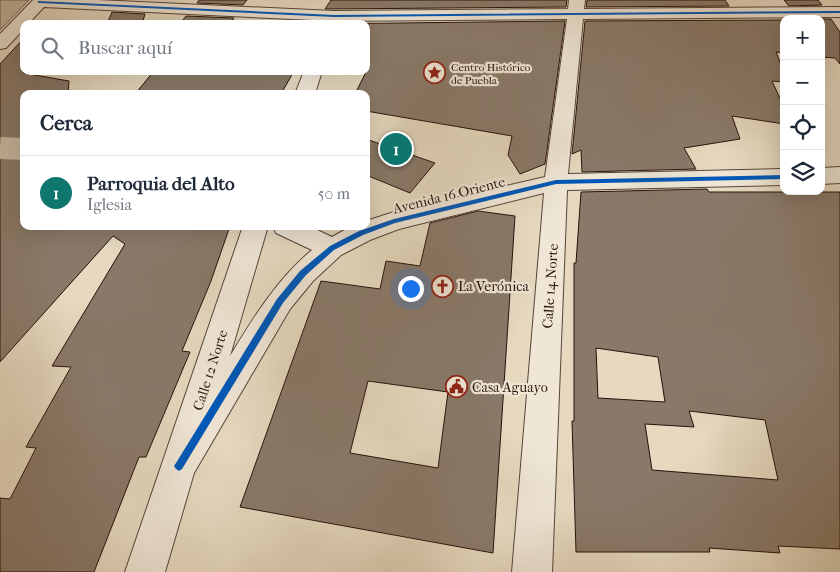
<!DOCTYPE html>
<html lang="es">
<meta charset="utf-8">
<style>
:root{--surface:#fff;--page:#f2f2f3;--text:#1f2937;--muted:#747a83;--line:#e0e1e3;--accent:#0f766e}
body{margin:0;font-family:"IM FELL French Canon",serif;background:var(--page);color:var(--text)}
.controls{position:absolute;right:15px;top:15px;display:grid;overflow:hidden;border-radius:10px;box-shadow:0 5px 20px #0002}
.controls button{width:45px;height:45px;display:grid;place-items:center;padding:0;border:0;border-bottom:1px solid var(--line);background:var(--surface);color:var(--text);font:25px sans-serif}
.you{position:absolute;left:410px;top:288px;width:18px;height:18px;margin:-12px;border:4px solid #fff;border-radius:50%;background:#1a73e8;box-shadow:0 0 0 8px #1a73e833}
.badge{display:grid;place-items:center;width:32px;height:32px;border-radius:50%;background:var(--accent);color:#fff;font-size:16px;font-weight:700}
.pin{position:absolute;translate:-50% -50%;border:2px solid #fff;box-shadow:0 1px 5px #0006}
.list{margin:0;padding:0;list-style:none}
h2{display:flex;justify-content:space-between;align-items:center;height:65px;margin:0;padding:0 20px;font-size:21px}
h2 small{font-size:16px;font-weight:400;color:var(--muted)}
.list li{display:grid;grid-template-columns:32px 1fr auto;gap:15px;align-items:center;box-sizing:border-box;height:75px;padding:0 20px;border-top:1px solid var(--line)}
.list b{display:block;font-size:19px;white-space:nowrap}
.list p{margin:0;font-size:16px;white-space:nowrap;color:var(--muted)}
.list em{font-size:16px;font-style:normal;color:var(--muted)}
.icon{flex:none;width:28px;height:28px;fill:none;stroke:currentColor;stroke-width:2;stroke-linecap:round;stroke-linejoin:round}
.map{position:relative;flex:none;width:840px;height:572px;overflow:hidden}
.search{position:absolute;background:var(--surface);box-shadow:0 5px 20px #0002;left:20px;top:20px;width:350px;height:55px;display:flex;align-items:center;gap:12px;box-sizing:border-box;padding:0 18px;border-radius:10px;color:var(--muted);font-size:19px}
.panel{position:absolute;background:var(--surface);box-shadow:0 5px 20px #0002;left:20px;top:90px;width:350px;height:140px;border-radius:10px}
.map>svg:first-child{display:block}
.green{fill:#c5b7a1;stroke:#756456}
.building{fill:#897969;stroke:#25120a;fill-rule:evenodd}
.lines{fill:none;stroke-linecap:round;stroke-linejoin:round}
.minor-tunnel{stroke:#c9bba5;stroke-width:22;stroke-dasharray:22 11;stroke-linecap:butt}
.minor-casing{stroke:#554438;stroke-width:2}
.minor{fill:#efe6d6;fill-rule:evenodd}
.cycleway-casing{stroke:#efe6d6;stroke-width:3}
.cycleway{fill:#0057b8;fill-rule:evenodd}
.labels{text-anchor:middle;stroke-width:4.5;stroke-linejoin:round;paint-order:stroke}
.far-poi-label{font-size:11px;fill:#25120a;stroke:#efe6d6;text-anchor:start}
.street-label{font-size:14px;fill:#25120a;stroke:#efe6d6}
.poi-label{font-size:14px;fill:#25120a;stroke:#efe6d6;text-anchor:start}
</style>
<div class="map">
<svg width="840" height="572" viewBox="0 0 840 572">
<rect width="100%" height="100%" fill="#e6d9c0"/>
<filter id="stains"><feTurbulence type="fractalNoise" baseFrequency=".004" numOctaves="4"/><feColorMatrix values="0 0 0 0 .2 0 0 0 0 .09 0 0 0 0 .02 0 0 0 .5 -.17"/></filter>
<radialGradient id="worn" r=".72"><stop offset=".6" stop-color="#630" stop-opacity="0"/><stop offset="1" stop-color="#630" stop-opacity=".3"/></radialGradient>
<!-- green -->
<path class="green" d="M0,0h29l-29,30z"/>
<!-- building -->
<g class="building">
<path d="M199,0h48l-4,5 -46,-2z"/>
<path d="M331,0h236l-1,7 -241,2z"/>
<path d="M587,0h138l4,6 -143,1z"/>
<path d="M784,0h34l4,5 -33,1z"/>
<path d="M112,12l33,2 -3,10h-35z"/>
<path d="M186,16l48,2 -4,6h-50z"/>
<path d="M821,19h10l9,13v32l-5,-6 -14,-1z"/>
<path d="M784,20v33l-8,-1 8,20v10l-12,-1 12,26v17l-52,-8 8,23 -56,9 12,21 -114,3 -1,-22 -9,4 13,-133z"/>
<path d="M565,21l-20,143 -25,10 -12,-19 4,-19 -146,-25v-17h-11l11,-22v-48h-51z"/>
<path d="M24,38l-1,35 46,8 -1,13h-44v132h206l-19,55 -29,70 8,1 -44,105h-7l-45,115h-94v-74l10,1 26,-51 -10,-1 45,-80 -19,-1 73,-122 -12,-8 -113,126v-298z"/>
<path d="M154,71h140l-13,23h-146z"/>
<path d="M366,139l69,24 -25,30 -44,-18z"/>
<path d="M707,189l2,3h131v357l-62,-3 2,7 -71,-5 1,4h-134l-4,-131h2v-158h2l5,-71zM596,348l62,9 7,45 -67,-4zM689,411l76,9 13,60 -126,-10 -7,-46 49,3z"/>
<path d="M478,211l37,5 -22,337 -253,-46 81,-226 59,8 6,-28 34,5 10,-43zM368,381l80,11 -10,76 -88,-15z"/>
</g>
<g class="lines">
<!-- minor-tunnel -->
<path class="minor-tunnel" d="M0,148l24,1"/>
<defs>
<g id="minor">
<path d="M33,0h64l237,11 234,-2 1,-9h16l-1,9 256,-2v10l-257,2 -15,155 216,-5v16l-217,5 -15,382h-40l32,-379 -145,36 -29,11 -29,15 -28,26 -23,28 -96,164 -29,99h-40l118,-346h25l-38,130c24,-39 47,-77 82,-106l-36,-17 -3,-7h36l23,11 20,-11h14v-5l28,-9 151,-35 22,-158 -233,2 -290,-14 -16,17h-4v5l-18,19 -6,1v-15z"/>
<path d="M304,71h18l-7,23h-20z"/>
<path d="M840,167v16l-19,1v-16z"/>
</g>
</defs>
<!-- minor casing -->
<use href="#minor" class="minor-casing"/>
<!-- minor -->
<use href="#minor" class="minor"/>
<defs>
<g id="cycleway">
<path d="M38,1l296,14 506,-4v2l-506,4 -294,-14h-2z"/>
<path d="M784,175v4l-228,5 -161,39 -32,12 -29,15 -28,25 -23,28 -101,166 -3,2 -3,-2 -2,-3 2,-3 101,-164 23,-28 30,-25 29,-15 35,-12 162,-39z"/>
</g>
</defs>
<!-- cycleway casing -->
<use href="#cycleway" class="cycleway-casing"/>
<!-- cycleway -->
<use href="#cycleway" class="cycleway"/>
</g>
<!-- icons -->
<defs>
<symbol id="sight-ring" viewBox="-11 -11 22 22"><circle r="9.5" fill="#efe6d6" stroke="#8f2418" stroke-width="1.5"/><path d="M0-6L1.8-2.2L6-1.7L2.9 1.2L3.7 5.4L0 3.3L-3.7 5.4L-2.9 1.2L-6-1.7L-1.8-2.2Z" fill="#8f2418"/></symbol>
<symbol id="church-ring" viewBox="-11 -11 22 22"><circle r="9.5" fill="#efe6d6" stroke="#8f2418" stroke-width="1.5"/><path d="M-1.2-6h2.4v3.5h3.3v2.4h-3.3V6h-2.4V-.1h-3.3v-2.4h3.3Z" fill="#8f2418"/></symbol>
<symbol id="civic-ring" viewBox="-11 -11 22 22"><circle r="9.5" fill="#efe6d6" stroke="#8f2418" stroke-width="1.5"/><path d="M-.6-6.5H3V-4.5H.6V-3L4-1V1h2V6H-6V1h2V-1L-.6-3ZM-1.2 2.5V6h2.4V2.5Z" fill="#8f2418"/></symbol>
</defs>
<g fill-rule="evenodd">
<use href="#sight-ring" x="422" y="60" width="25" height="25"/>
<use href="#church-ring" x="430" y="274" width="25" height="25"/>
<use href="#civic-ring" x="444" y="374" width="25" height="25"/>
</g>
<g class="labels">
<!-- far-poi labels -->
<g class="far-poi-label">
<text x="451" y="71">Centro Histórico<tspan x="451" dy="13">de Puebla</tspan></text>
</g>
<!-- street labels -->
<g class="street-label">
<text transform="translate(449 195) rotate(-14)" y="5">Avenida 16 Oriente</text>
<text transform="translate(550 286) rotate(-86)" y="5">Calle 14 Norte</text>
<text transform="translate(210 370) rotate(-72)" y="5">Calle 12 Norte</text>
</g>
<!-- poi labels -->
<g class="poi-label">
<text x="458" y="291">La Verónica</text>
<text x="472" y="392">Casa Aguayo</text>
</g>
</g>
<rect width="100%" height="100%" filter="url(#stains)"/>
<rect width="100%" height="100%" fill="url(#worn)"/>
</svg>
<div class="controls">
<button>+</button>
<button>−</button>
<button><svg class="icon" aria-label="locate" viewBox="0 0 24 24"><circle cx="12" cy="12" r="6"/><path d="M12 2v4M12 18v4M2 12h4M18 12h4"/></svg></button>
<button><svg class="icon" aria-label="layers" viewBox="0 0 24 24"><path d="M12 4l9 5-9 5-9-5zM3 14l9 5 9-5"/></svg></button>
</div>
<div class="you"></div>
<div class="pin badge" style="left:396px;top:149px">1</div>
<div class="search"><svg class="icon" aria-label="search" viewBox="0 0 24 24"><circle cx="10" cy="10" r="6"/><path d="M15 15l6 6"/></svg>Buscar aquí</div>
<section class="panel">
<h2>Cerca<small></small></h2>
<ul class="list">
<li><span class="badge">1</span><div><b>Parroquia del Alto</b><p>Iglesia</p></div><em>50 m</em></li>
</ul>
</section>
</div>
